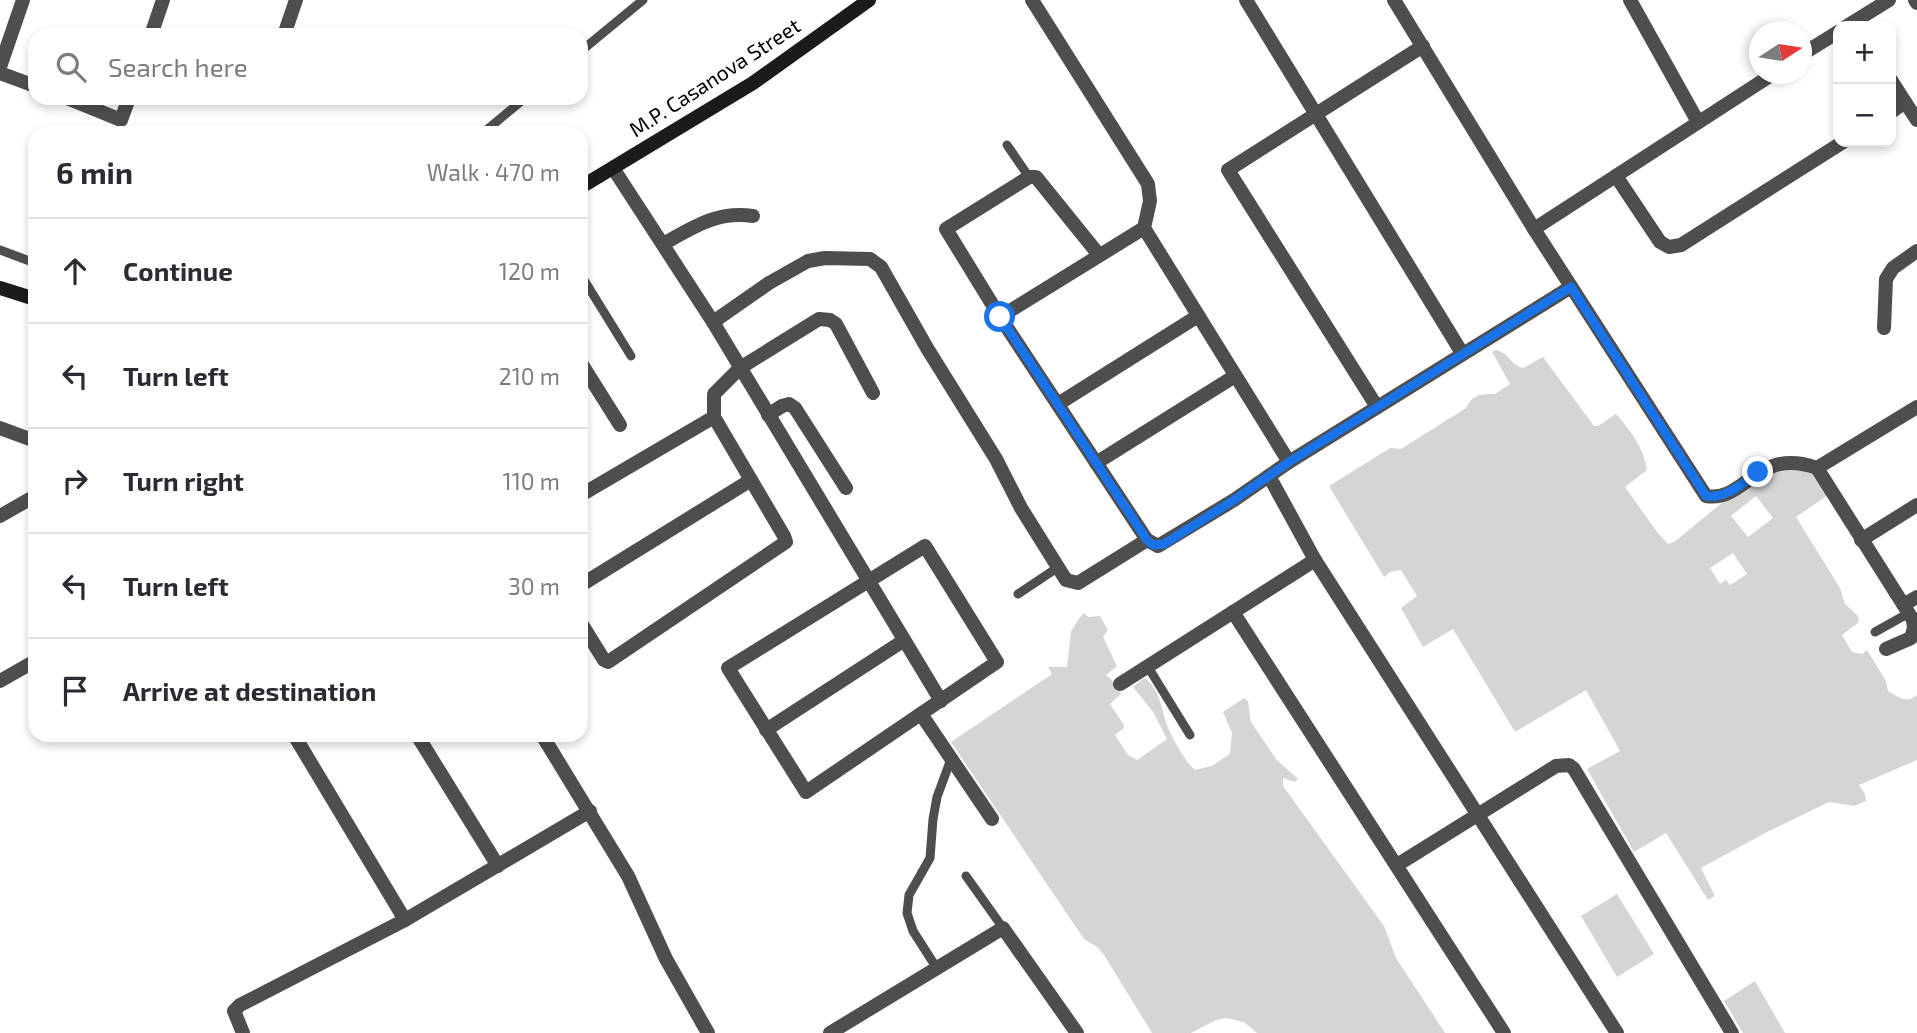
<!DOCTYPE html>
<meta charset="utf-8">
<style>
:root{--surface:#fff;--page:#f2f2f3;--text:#2b2b33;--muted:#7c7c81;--line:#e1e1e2}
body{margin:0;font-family:"Exo 2",sans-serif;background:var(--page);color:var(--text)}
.controls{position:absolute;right:21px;top:21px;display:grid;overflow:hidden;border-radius:14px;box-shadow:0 4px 10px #0003}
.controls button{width:63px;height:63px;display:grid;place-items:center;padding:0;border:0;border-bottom:2px solid var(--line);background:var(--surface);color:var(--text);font:35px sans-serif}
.compass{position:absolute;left:1749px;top:21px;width:63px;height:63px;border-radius:50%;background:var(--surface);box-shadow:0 4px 10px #0003;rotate:78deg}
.stop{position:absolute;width:21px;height:21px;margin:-16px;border:5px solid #1a73e8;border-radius:50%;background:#fff}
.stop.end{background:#1a73e8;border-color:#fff;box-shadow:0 2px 7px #0008}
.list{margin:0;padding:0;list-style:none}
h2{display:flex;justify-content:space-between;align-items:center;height:91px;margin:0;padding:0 28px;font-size:30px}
h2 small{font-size:23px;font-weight:400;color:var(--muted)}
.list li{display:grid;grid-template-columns:46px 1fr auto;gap:21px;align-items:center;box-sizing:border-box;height:105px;padding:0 28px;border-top:2px solid var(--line)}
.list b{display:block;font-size:26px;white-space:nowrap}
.list em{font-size:23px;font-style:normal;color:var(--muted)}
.icon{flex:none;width:38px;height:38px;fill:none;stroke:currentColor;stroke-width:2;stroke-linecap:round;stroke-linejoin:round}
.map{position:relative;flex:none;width:1917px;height:1033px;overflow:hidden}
.search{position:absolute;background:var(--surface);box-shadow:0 4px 10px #0003;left:28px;top:28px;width:560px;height:77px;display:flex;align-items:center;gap:18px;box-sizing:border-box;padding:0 24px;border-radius:21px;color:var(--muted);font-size:26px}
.panel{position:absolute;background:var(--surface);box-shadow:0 4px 10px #0003;left:28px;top:126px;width:560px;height:616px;border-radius:21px}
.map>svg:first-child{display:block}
.green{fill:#d5d5d5;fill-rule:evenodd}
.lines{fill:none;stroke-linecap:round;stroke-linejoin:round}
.lane{stroke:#4e4e4e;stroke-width:9}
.street{stroke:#4e4e4e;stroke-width:14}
.secondary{stroke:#1b1b1b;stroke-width:14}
.route{stroke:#1a73e8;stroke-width:9}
.labels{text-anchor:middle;stroke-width:5;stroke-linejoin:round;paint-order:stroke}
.street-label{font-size:21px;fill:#000;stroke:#fff}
</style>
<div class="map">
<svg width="1917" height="1033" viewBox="0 0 1917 1033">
<rect width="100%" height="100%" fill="#fff"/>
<!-- green -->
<g class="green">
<path d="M1496,350c15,4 14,15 27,18l20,-11 51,69h4l18,-12c14,16 28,34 31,56l-22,17 32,45 11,12 6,-2c30,-23 98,-90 138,-68 8,4 11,14 16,21l-32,22 44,71 5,16 13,12 1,6 -17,13 10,17 10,2 5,-4 19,31 2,10c10,6 19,13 29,4v65l-58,25 6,9 1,7 -12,5 -25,-4 -62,30 -66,36 14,28 -7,4 -42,-67 -32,19 -47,-83 33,-18 -34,-61 -71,42 -62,-103 -30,18 -22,-39 16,-12 -16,-26 -11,2 -6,5 -55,-91 61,-38 11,1 65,-41c7,-14 15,-14 29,-14l15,-10 -18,-32zM1756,496l17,22 -25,19 -17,-21zM1733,553l14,21 -17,11 -4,-5 -6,4 -10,-16z"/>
<path d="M1083,613l6,4 11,-1 8,14 -5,7 14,29 -11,9 5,4 10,15 -11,10 14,21v3l-9,7 13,20 9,5 30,-21 -14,-27 -20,-25 11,-9c15,9 17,29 22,44 4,13 19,40 29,48l17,-4 18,-12 2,-21 -9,-21 21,-14 4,3 3,21 25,37 22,20 -3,3 -12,-4v8l101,140 12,32 49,75h-188l-13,-11 -18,-4 -10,2 -25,13h-39l-48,-78 -7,-8 -13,-8 -133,-197 101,-68 -4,-7h19l4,-36z"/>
<path d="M1617,894l37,60 -37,23 -36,-61z"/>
<path d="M1755,981l30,52h-42l-19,-32z"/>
</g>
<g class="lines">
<!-- lane -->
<g class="lane">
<path d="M581,51l62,-51"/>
<path d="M483,133l42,-35"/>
<path d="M1007,145l22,32"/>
<path d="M0,250l35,13"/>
<path d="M581,275l50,81"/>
<path d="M1018,594l39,-26"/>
<path d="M1875,632l34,-19"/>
<path d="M1148,667l42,68"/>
<path d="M966,876l37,52"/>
<path d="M936,967l-23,-36 -6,-18 2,-18 21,-37 3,-39 4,-22 14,-38"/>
</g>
<!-- street -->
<g class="street">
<path d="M1032,0l116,184 2,17 -6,27 145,234"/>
<path d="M1246,0l216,353"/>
<path d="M1394,0l140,229 172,267c40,7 50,-50 111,-28l100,-61"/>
<path d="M1630,0l68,122"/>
<path d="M1915,0l2,3"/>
<path d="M1847,26l42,-26"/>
<path d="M151,35l12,-35"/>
<path d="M284,35l12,-35"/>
<path d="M1801,55l37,-23"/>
<path d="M0,67l23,-67"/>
<path d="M0,73l35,13"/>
<path d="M1891,80l14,22 -14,10"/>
<path d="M67,98l54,22 8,-22"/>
<path d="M1905,102l12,18"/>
<path d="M613,168l100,154 228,379"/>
<path d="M1616,176l44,66 9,5 12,-2 162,-103"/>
<path d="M1534,229l239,-155"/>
<path d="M663,244c31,-17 53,-33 90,-28"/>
<path d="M1099,255l-63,-78h-7l-83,52 54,88 147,223 11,6 76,-46 55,-38 282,-175"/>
<path d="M1000,317l144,-89"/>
<path d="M713,322l56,-39 39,-22 17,-3 45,1 11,8 46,81 69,111 25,49 45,72 12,3 69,-43"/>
<path d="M1884,328l2,-49 7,-11 24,-17"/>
<path d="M581,363l39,62"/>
<path d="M1058,404l140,-88"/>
<path d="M1377,407l-149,-237 195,-124"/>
<path d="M768,415l14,-9 7,-2 6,4 51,80"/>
<path d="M0,428l35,13"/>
<path d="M1096,463l139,-87"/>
<path d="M1817,468l96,152 1,8 -3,10 -25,11"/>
<path d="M1269,476l46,84 302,473"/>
<path d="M581,495l133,-78"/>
<path d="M0,516l35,-20"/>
<path d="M1861,540l56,-35"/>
<path d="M925,546l72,116 -191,130 -78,-124z"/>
<path d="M581,585l170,-105"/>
<path d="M1905,604l12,-7"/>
<path d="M1233,612l271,421"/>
<path d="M581,623l23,37 4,2 178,-120 -2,-6 -70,-119v-23l26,-26 79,-49 11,1 6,4 37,69"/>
<path d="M0,681l35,-20"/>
<path d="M1120,684l195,-124"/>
<path d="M921,714l71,105"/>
<path d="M766,730l137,-89"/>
<path d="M294,735l111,185"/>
<path d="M417,735l81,131"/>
<path d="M542,735l86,141 38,83 42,74"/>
<path d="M1397,865l159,-99 13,-1 5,4 158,264"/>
<path d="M243,1033l-9,-22 6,-6 165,-85 185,-109"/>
<path d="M830,1033l173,-105 74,105"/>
</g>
<!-- secondary -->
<g class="secondary">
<path d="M581,187l172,-104 116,-83"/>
<path d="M0,288l35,11"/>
</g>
</g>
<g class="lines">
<!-- route -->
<path class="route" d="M1000,317l147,223 6,5 11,-1 70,-44 55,-38 282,-175 135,209c20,3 36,-12 52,-24"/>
</g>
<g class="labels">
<!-- street labels -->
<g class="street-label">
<text transform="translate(715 78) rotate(-33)" y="7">M.P. Casanova Street</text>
</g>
</g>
</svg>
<div class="controls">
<button>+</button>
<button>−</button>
</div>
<svg class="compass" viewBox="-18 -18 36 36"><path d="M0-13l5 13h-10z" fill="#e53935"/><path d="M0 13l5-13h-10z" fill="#7c7c81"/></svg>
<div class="stop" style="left:1000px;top:317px"></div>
<div class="stop end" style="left:1758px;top:472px"></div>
<div class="search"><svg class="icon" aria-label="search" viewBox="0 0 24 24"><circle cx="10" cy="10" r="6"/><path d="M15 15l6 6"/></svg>Search here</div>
<section class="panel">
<h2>6 min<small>Walk · 470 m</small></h2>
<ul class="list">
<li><svg class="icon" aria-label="ahead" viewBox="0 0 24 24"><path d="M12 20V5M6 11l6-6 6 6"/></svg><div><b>Continue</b></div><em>120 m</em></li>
<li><svg class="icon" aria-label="left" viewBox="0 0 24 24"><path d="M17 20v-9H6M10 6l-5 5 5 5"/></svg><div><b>Turn left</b></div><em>210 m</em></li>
<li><svg class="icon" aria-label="right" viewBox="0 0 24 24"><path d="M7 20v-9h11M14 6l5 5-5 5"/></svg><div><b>Turn right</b></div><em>110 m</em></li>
<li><svg class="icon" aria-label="left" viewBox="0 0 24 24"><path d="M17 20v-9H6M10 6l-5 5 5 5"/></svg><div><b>Turn left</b></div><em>30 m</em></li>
<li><svg class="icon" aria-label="arrive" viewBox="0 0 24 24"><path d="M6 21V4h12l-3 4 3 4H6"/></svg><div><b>Arrive at destination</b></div></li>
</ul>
</section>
</div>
